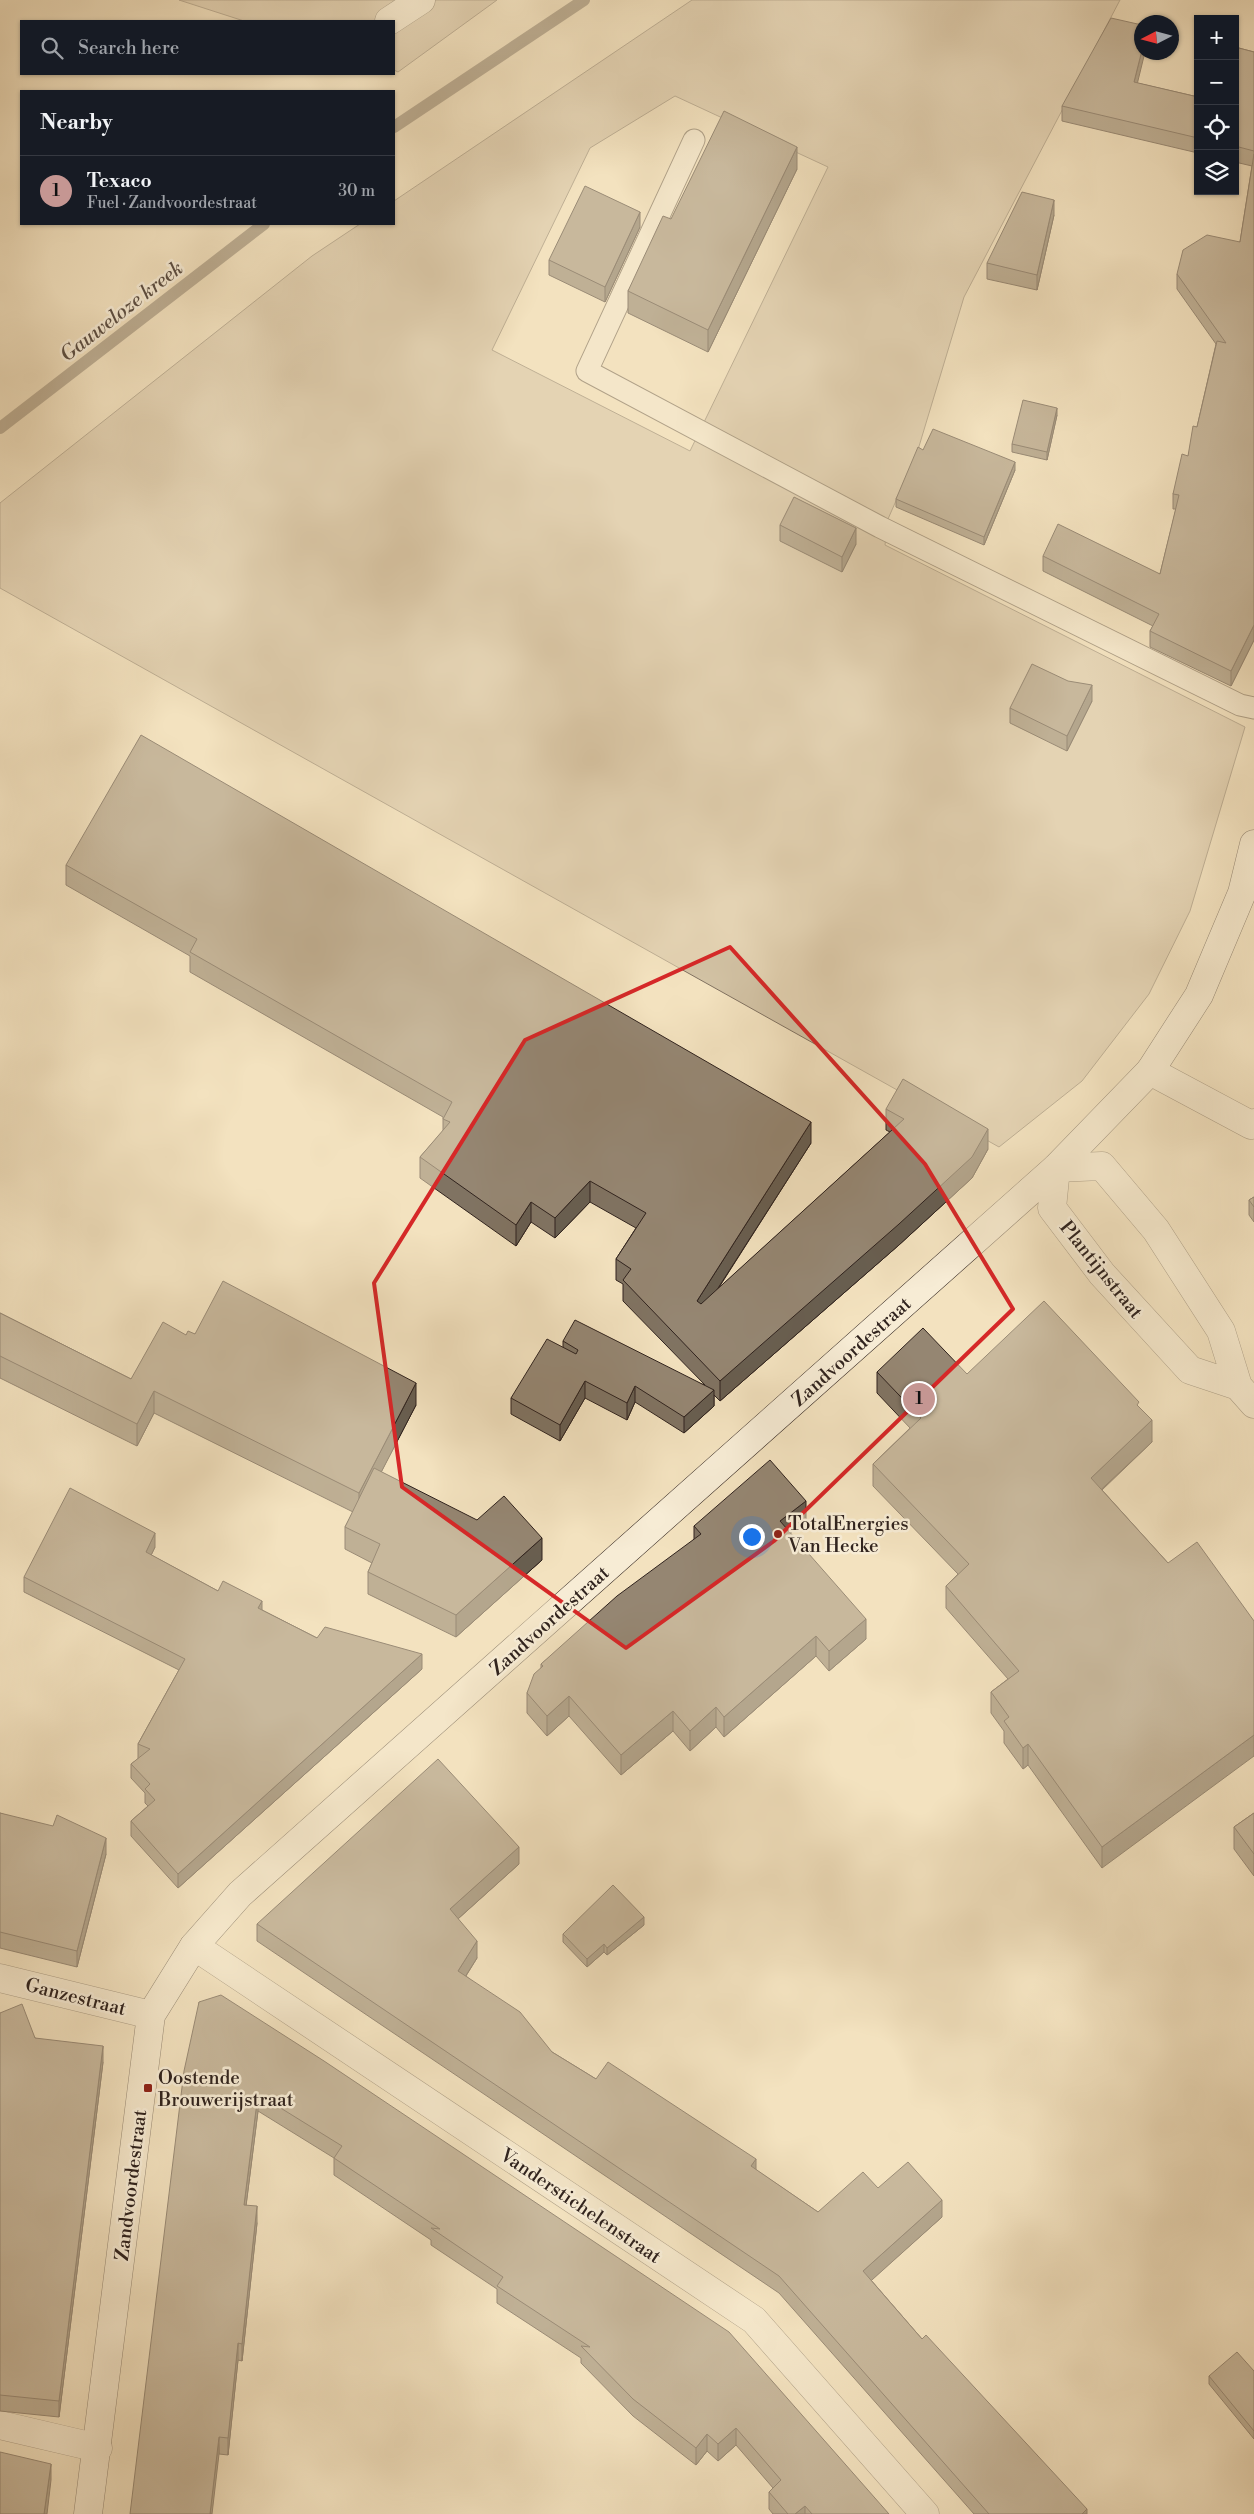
<!DOCTYPE html>
<meta charset="utf-8">
<style>
:root{--surface:#171b24;--page:#20242c;--text:#f1f3f6;--muted:#9ea1a6;--line:#363941;--accent:#c59692}
body{margin:0;font-family:"Libre Bodoni",serif;background:var(--page);color:var(--text)}
.controls{position:absolute;right:15px;top:15px;display:grid;overflow:hidden;border-radius:0px;box-shadow:0 1px 4px #0004}
.controls button{width:45px;height:45px;display:grid;place-items:center;padding:0;border:0;border-bottom:1px solid var(--line);background:var(--surface);color:var(--text);font:25px sans-serif}
.compass{position:absolute;left:1134px;top:15px;width:45px;height:45px;border-radius:50%;background:var(--surface);box-shadow:0 1px 4px #0004;rotate:264deg}
.you{position:absolute;left:751px;top:1536px;width:18px;height:18px;margin:-12px;border:4px solid #fff;border-radius:50%;background:#1a73e8;box-shadow:0 0 0 8px #1a73e833}
.badge{display:grid;place-items:center;width:32px;height:32px;border-radius:50%;background:var(--accent);color:#111;font-size:16px;font-weight:700}
.pin{position:absolute;translate:-50% -50%;border:2px solid #fff;box-shadow:0 1px 5px #0006}
.list{margin:0;padding:0;list-style:none}
h2{display:flex;justify-content:space-between;align-items:center;height:65px;margin:0;padding:0 20px;font-size:21px}
h2 small{font-size:16px;font-weight:400;color:var(--muted)}
.list li{display:grid;grid-template-columns:32px 1fr auto;gap:15px;align-items:center;box-sizing:border-box;height:70px;padding:0 20px;border-top:1px solid var(--line)}
.list b{display:block;font-size:19px;white-space:nowrap}
.list p{margin:0;font-size:16px;white-space:nowrap;color:var(--muted)}
.list em{font-size:16px;font-style:normal;color:var(--muted)}
.icon{flex:none;width:28px;height:28px;fill:none;stroke:currentColor;stroke-width:2;stroke-linecap:round;stroke-linejoin:round}
.map{position:relative;flex:none;width:1254px;height:2514px;overflow:hidden}
.search{position:absolute;background:var(--surface);box-shadow:0 1px 4px #0004;left:20px;top:20px;width:375px;height:55px;display:flex;align-items:center;gap:12px;box-sizing:border-box;padding:0 18px;border-radius:0px;color:var(--muted);font-size:19px}
.panel{position:absolute;background:var(--surface);box-shadow:0 1px 4px #0004;left:20px;top:90px;width:375px;height:135px;border-radius:0px}
.map>svg:first-child{display:block}
.grass{fill:#d2c2a4;stroke:#817261;fill-rule:evenodd}
.lines{fill:none;stroke-linecap:round;stroke-linejoin:round}
.stream{stroke:#7d6f5e;stroke-width:12}
.lane-casing{stroke:#615346;stroke-width:23}
.street-casing{stroke:#615346;stroke-width:29}
.secondary-casing{stroke:#30231e;stroke-width:29}
.lane{stroke:#f7ecd5;stroke-width:21}
.street{stroke:#f7ecd5;stroke-width:28}
.secondary{stroke:#f7ecd5;stroke-width:28}
.wall{fill:#807362;stroke:#30231e}
.shaded-wall{fill:#685e50;stroke:#30231e}
.building{fill:#958672;stroke:#30231e}
.marked{fill:none;stroke:#d62828;stroke-width:4;stroke-linejoin:round}
.poi-dot{fill:#8f2418;stroke:#f7ecd5;stroke-width:2}
.labels{text-anchor:middle;stroke-width:5;stroke-linejoin:round;paint-order:stroke}
.street-label{font-size:19px;fill:#30231e;stroke:#f7ecd5}
.poi-label{font-size:19px;fill:#30231e;stroke:#f7ecd5;text-anchor:start}
.water-label{font-size:20px;font-style:italic;fill:#5d4f43;stroke:#f7ecd5}
</style>
<div class="map">
<svg width="1254" height="2514" viewBox="0 0 1254 2514">
<rect width="100%" height="100%" fill="#f3e2bf"/>
<filter id="stains"><feTurbulence type="fractalNoise" baseFrequency=".004" numOctaves="4"/><feColorMatrix values="0 0 0 0 .2 0 0 0 0 .09 0 0 0 0 .02 0 0 0 .5 -.17"/></filter>
<radialGradient id="worn" r=".72"><stop offset=".6" stop-color="#630" stop-opacity="0"/><stop offset="1" stop-color="#630" stop-opacity=".3"/></radialGradient>
<!-- grass -->
<g class="grass">
<path d="M179,0h318l-99,72 -4,-2v-49h-150z"/>
<path d="M692,0h428l-156,297 -47,156 -29,66 -3,26 360,182 -55,184 -41,83 -67,87 -83,66 -999,-559v-85l312,-247 48,-32h34v-23zM675,96l153,71 -138,284 -198,-101 98,-202z"/>
</g>
<g class="lines">
<!-- stream -->
<g class="stream">
<path d="M394,127l190,-127"/>
<path d="M0,428l264,-204"/>
</g>
<defs>
<path id="lane" d="M694,140l-107,231 293,156 360,178 14,3"/>
<g id="street">
<path d="M389,21l32,-21"/>
<path d="M1150,1071l101,54 3,-2"/>
<path d="M1238,1386l-48,-16 -88,-96 -50,-66 4,-40 46,-2 54,64 65,101 17,55 16,18"/>
<path d="M194,1946l560,374 171,194"/>
<path d="M0,1978l151,37"/>
<path d="M0,2425l98,23"/>
</g>
<path id="secondary" d="M88,2514l63,-499 43,-69 46,-52 816,-726 94,-97 49,-76 43,-102 12,-49"/>
</defs>
<!-- lane casing -->
<use href="#lane" class="lane-casing"/>
<!-- street casing -->
<use href="#street" class="street-casing"/>
<!-- secondary casing -->
<use href="#secondary" class="secondary-casing"/>
<!-- lane -->
<use href="#lane" class="lane"/>
<!-- street -->
<use href="#street" class="street"/>
<!-- secondary -->
<use href="#secondary" class="secondary"/>
</g>
<!-- wall -->
<g class="wall">
<path d="M1235,47l19,5v588l-23,46 -81,-39v-16l3,-5 -110,-55v-15l117,18 16,-65h-3v-15l15,-38 9,-29 19,-83 -39,-55v-15l63,-32 12,-76 -17,-4z"/>
<path d="M1137,83l61,14v56l-136,-32v-15z"/>
<path d="M797,169l-89,183 -80,-39v-22l43,-72z"/>
<path d="M1054,215l-17,75 -50,-11v-16z"/>
<path d="M640,227l-35,75 -56,-27v-15z"/>
<path d="M1057,415l-10,45 -35,-8v-8z"/>
<path d="M923,450l92,20 -31,75 -88,-38v-8z"/>
<path d="M780,525l76,19 -14,28 -62,-31z"/>
<path d="M1092,701l-25,50 -57,-28v-15z"/>
<path d="M66,865l745,278 -93,146 172,-157 -4,-2v-21l102,40 -16,29 -73,67 -179,156 -6,-6v11l-30,27 -49,-31 -8,18 -42,-22 -25,43 -49,-27v-16l52,-51v-6l142,44 -82,-84v-17l-7,-4v-21l20,-31 -46,-26 -35,36 -24,-16 -15,24 -96,-68v-21l23,-26v-14l-253,-145v-16l-124,-71z"/>
<path d="M1254,1197v25l-5,-7v-15z"/>
<path d="M0,1313l131,66 55,-44 9,-1 221,71 -35,67 161,88 -86,77 -88,-43v-22l4,-9 -27,-14v-22l8,-15 -199,-99 -17,33 -137,-68z"/>
<path d="M877,1372l90,2 172,33 13,35 -50,48 66,73 -66,305 -74,-103 -5,4 -19,-26v-12l-13,-18v-21l17,-13 -62,-71v-22l12,-12 -85,-88v-22l37,-36 -33,-35z"/>
<path d="M806,1521l-16,12 76,106 -37,32 -13,-15 -92,81 -8,-10 -26,24 -17,-20 -52,44 -52,-59 -22,20 -20,-23v-20l14,-25v-4l153,-124v-14z"/>
<path d="M155,1547l-4,8 67,36 44,19 55,28 105,31 -244,219 -47,-52v-15l17,-15 -3,-3v-10l-14,-15v-14l7,-5v-15l41,-74 -155,-78v-15z"/>
<path d="M0,1813l106,41 -29,113 -77,-19z"/>
<path d="M1254,1813v63l-20,-27v-22z"/>
<path d="M519,1864l-61,55 19,39 -11,18 86,76 44,27 160,91 62,42 60,-24 64,29 -71,63 51,59 165,175h-113l-195,-221 -522,-352v-17z"/>
<path d="M644,1925l-37,30 -3,-3 -17,15 -24,-25v-8z"/>
<path d="M199,2002l690,512h-116l-4,-5v-17l4,-4 -37,-43 -18,16 -11,-10 -11,14 -63,-49 -52,-53v-5l-84,-55v-14l-66,-44v-5l-97,-65v-17l-76,-47 -12,94 11,18 -15,138 -4,-1 -10,95 -9,-1z"/>
<path d="M0,2013l35,25 68,24 -44,355 -59,-6z"/>
<path d="M1254,2371v68l-45,-55v-8z"/>
</g>
<!-- shaded-wall -->
<g class="shaded-wall">
<path d="M1142,50v2h3l-11,45v-15z"/>
<path d="M797,147v22l-89,183v-22z"/>
<path d="M1054,200v15l-17,75v-15z"/>
<path d="M640,212v15l-35,75v-15z"/>
<path d="M1057,408v7l-10,45v-8z"/>
<path d="M1015,462v8l-31,75v-8z"/>
<path d="M856,528v16l-14,28v-15z"/>
<path d="M1254,625v15l-23,46v-15z"/>
<path d="M1092,685v16l-25,50v-15z"/>
<path d="M811,1122v21l-114,178v-20z"/>
<path d="M988,1129v20l-16,29 -73,67 -179,156v-20z"/>
<path d="M590,1181v21l-35,36v-20z"/>
<path d="M531,1202v20l-15,24v-21z"/>
<path d="M585,1381v17l-25,43v-16z"/>
<path d="M416,1383v22l-57,110v-22z"/>
<path d="M635,1386v16l-8,18v-17z"/>
<path d="M714,1390v16l-30,27v-16z"/>
<path d="M154,1391v22l-17,33v-22z"/>
<path d="M1152,1420v22l-61,57v-21z"/>
<path d="M806,1501v20l-26,20v-20z"/>
<path d="M155,1533v14l-9,19v-14z"/>
<path d="M542,1538v22l-86,77v-22z"/>
<path d="M262,1601v15l-4,-8z"/>
<path d="M866,1619v20l-37,32v-20z"/>
<path d="M816,1636v20l-92,81v-20z"/>
<path d="M422,1654v15l-244,219v-14z"/>
<path d="M569,1696v20l-22,20v-20z"/>
<path d="M716,1707v20l-26,24v-20z"/>
<path d="M673,1711v20l-52,44v-20z"/>
<path d="M1254,1735v21l-152,112v-21z"/>
<path d="M1028,1744v21l-5,4v-21z"/>
<path d="M106,1838v16l-29,113v-16z"/>
<path d="M519,1847v17l-69,62v-17z"/>
<path d="M644,1917v8l-37,30v-7z"/>
<path d="M477,1941v17l-19,30v-17z"/>
<path d="M604,1944v8l-17,15v-8z"/>
<path d="M103,2046v16l-44,355v-16z"/>
<path d="M258,2094v17l-14,111v-17z"/>
<path d="M756,2159v18l-5,-11z"/>
<path d="M942,2200v17l-79,71v-17z"/>
<path d="M257,2206v17l-15,138v-17z"/>
<path d="M238,2343v17l-10,95v-17z"/>
<path d="M736,2428v17l-18,16v-17z"/>
<path d="M707,2434v17l-11,14v-17z"/>
<path d="M219,2437v17l-7,60h-2z"/>
<path d="M51,2464v16l-4,34h-3z"/>
<path d="M805,2506v8h-10z"/>
<path d="M1087,2509v5h-5z"/>
</g>
<!-- building -->
<g class="building">
<path d="M1111,18l31,7v25l-8,32 64,15v41l-136,-32z"/>
<path d="M1235,47l19,5v99l-19,-5z"/>
<path d="M724,111l73,36 -89,183 -80,-39 35,-75 8,3z"/>
<path d="M1254,154v471l-23,46 -81,-40 9,-17 -116,-58 15,-32 102,50 19,-79 -6,-1 9,-40 6,2 5,-30 4,1 20,-86 9,2 -49,-69 6,-24 24,-15 33,7z"/>
<path d="M585,186l55,26 -35,75 -56,-27z"/>
<path d="M1022,192l32,8 -17,75 -50,-12z"/>
<path d="M1023,400l34,8 -10,44 -35,-8z"/>
<path d="M933,429l82,33 -31,75 -88,-38 22,-52 5,3z"/>
<path d="M794,497l62,31 -14,29 -62,-32z"/>
<path d="M1032,664l36,17 24,4 -25,51 -57,-28z"/>
<path d="M141,735l670,387 -114,179 4,3 203,-185 -18,-10 17,-30 85,50 -16,28 -73,67 -179,157 -97,-101 8,-11 -15,-10 30,-46 -56,-32 -35,37 -24,-16 -15,23 -96,-68 30,-35 -7,-3 9,-17 -262,-150 7,-13 -131,-74z"/>
<path d="M1254,1197v10l-5,-7z"/>
<path d="M223,1281l193,102 -57,110 -205,-102 -17,33 -137,-68v-43l131,66 32,-57 23,13 2,-4 7,3z"/>
<path d="M1044,1301l95,101 -2,3 15,15 -61,58 77,85 29,-21 57,79v114l-152,112 -74,-103 -5,4 -19,-27 5,-4 -18,-25 28,-21 -73,-85 23,-22 -96,-100 48,-46 -44,-46 46,-44 44,46z"/>
<path d="M575,1320l139,70 -30,27 -49,-31 -8,17 -42,-22 -25,44 -49,-27 36,-59 29,15 2,-4 -15,-9z"/>
<path d="M770,1460l36,41 -26,20 86,98 -37,32 -13,-15 -92,81 -8,-10 -26,24 -17,-20 -52,44 -52,-59 -22,20 -20,-23 7,-19 9,-8 -2,-2 76,-68 84,-62 -7,-8z"/>
<path d="M374,1468l103,52 27,-24 38,42 -86,77 -88,-43 12,-28 -35,-17z"/>
<path d="M70,1488l85,45 -9,19 72,39 5,-10 39,20 -4,7 59,30 8,-11 97,27 -244,220 -47,-53 24,-21 -10,-11 5,-5 -19,-20 19,-15 -12,-5 47,-85 -161,-82z"/>
<path d="M438,1759l81,88 -69,62 27,32 -19,30 62,41 32,40 44,27 12,-17 148,97 -5,7 67,46 45,-40 15,16 30,-26 34,38 -79,71 59,68 4,-4 161,174 -5,5h-93l-210,-238 -522,-352z"/>
<path d="M0,1813l53,13 4,-11 49,23 -29,113 -77,-19z"/>
<path d="M1254,1813v41l-20,-27z"/>
<path d="M613,1885l31,32 -37,31 -3,-4 -17,15 -24,-25z"/>
<path d="M221,1995l103,66 405,271 160,182h-77l-7,-8 -10,8h-7l-19,-22 12,-12 -45,-52 -18,16 -11,-10 -11,14 -63,-49 -52,-53 9,1 -93,-61 6,-9 -72,-49 9,1 -106,-71 8,-12 -84,-52 -14,111 13,1 -15,138 -4,-1 -10,95 -9,-1 -9,77h1h-81l54,-443 15,-69z"/>
<path d="M22,2004l13,34 68,8 -44,355 -59,-6v-382z"/>
<path d="M1237,2352l17,19v60l-45,-55z"/>
<path d="M0,2452l51,12 -7,50h-44z"/>
</g>
<!-- marked area -->
<path d="M0 0H1254V2514H0ZM730,947l195,217 88,145 -239,232 -148,107 -224,-161 -28,-204 151,-243z" fill="#f3e2bf" fill-opacity=".55" fill-rule="evenodd"/>
<path class="marked" d="M730,947l195,217 88,145 -239,232 -148,107 -224,-161 -28,-204 151,-243z"/>
<!-- markers -->
<g class="poi-dot">
<circle cx="778" cy="1534" r="5"/>
<rect x="143" y="2083" width="10" height="10" rx="2.5"/>
</g>
<g class="labels">
<!-- street labels -->
<g class="street-label">
<text transform="translate(1102 1269) rotate(51)" y="7">Plantijnstraat</text>
<text transform="translate(851 1351) rotate(-42)" y="7">Zandvoordestraat</text>
<text transform="translate(549 1620) rotate(-42)" y="7">Zandvoordestraat</text>
<text transform="translate(76 1996) rotate(14)" y="7">Ganzestraat</text>
<text transform="translate(130 2185) rotate(-83)" y="7">Zandvoordestraat</text>
<text transform="translate(581 2205) rotate(34)" y="7">Vanderstichelenstraat</text>
</g>
<!-- poi labels -->
<g class="poi-label">
<text x="788" y="1530">TotalEnergies<tspan x="788" dy="22">Van Hecke</tspan></text>
<text x="158" y="2084">Oostende<tspan x="158" dy="22">Brouwerijstraat</tspan></text>
</g>
<!-- water labels -->
<g class="water-label">
<text transform="translate(121 311) rotate(-38)" y="7">Gauweloze kreek</text>
</g>
</g>
<rect width="100%" height="100%" filter="url(#stains)"/>
<rect width="100%" height="100%" fill="url(#worn)"/>
</svg>
<div class="controls">
<button>+</button>
<button>−</button>
<button><svg class="icon" aria-label="locate" viewBox="0 0 24 24"><circle cx="12" cy="12" r="6"/><path d="M12 2v4M12 18v4M2 12h4M18 12h4"/></svg></button>
<button><svg class="icon" aria-label="layers" viewBox="0 0 24 24"><path d="M12 4l9 5-9 5-9-5zM3 14l9 5 9-5"/></svg></button>
</div>
<svg class="compass" viewBox="-18 -18 36 36"><path d="M0-13l5 13h-10z" fill="#e53935"/><path d="M0 13l5-13h-10z" fill="#9ea1a6"/></svg>
<div class="you"></div>
<div class="pin badge" style="left:919px;top:1399px">1</div>
<div class="search"><svg class="icon" aria-label="search" viewBox="0 0 24 24"><circle cx="10" cy="10" r="6"/><path d="M15 15l6 6"/></svg>Search here</div>
<section class="panel">
<h2>Nearby<small></small></h2>
<ul class="list">
<li><span class="badge">1</span><div><b>Texaco</b><p>Fuel · Zandvoordestraat</p></div><em>30 m</em></li>
</ul>
</section>
</div>
